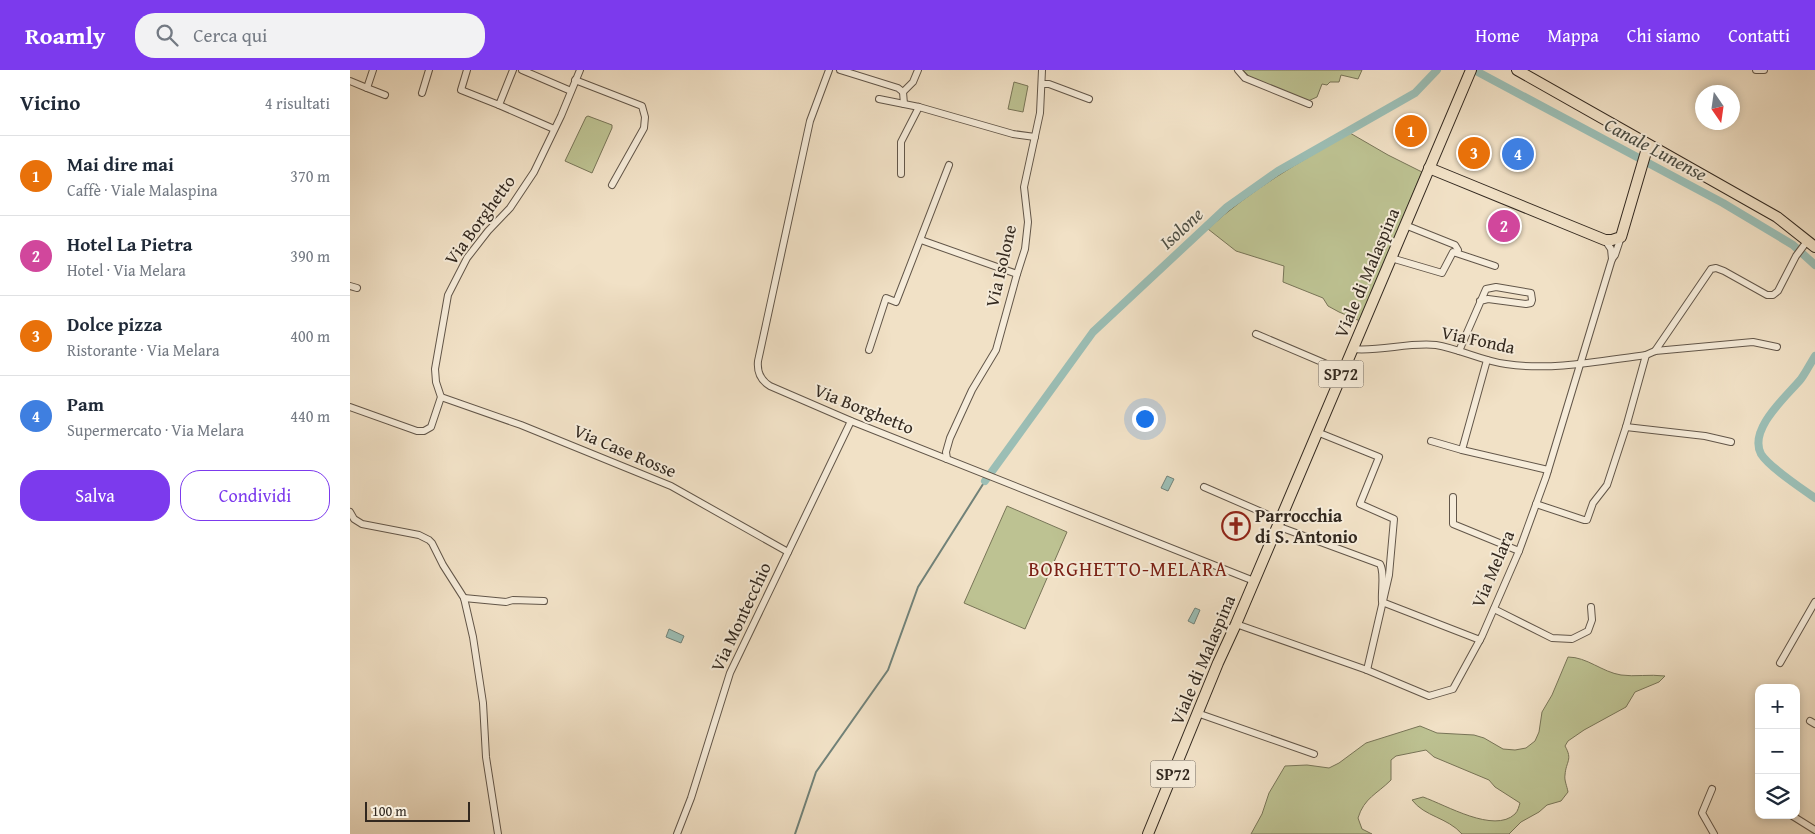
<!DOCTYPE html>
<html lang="it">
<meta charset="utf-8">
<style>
:root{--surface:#fff;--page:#f2f2f3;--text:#1f2937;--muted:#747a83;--line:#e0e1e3;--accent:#7c3aed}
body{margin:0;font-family:"Gentium Book Plus",serif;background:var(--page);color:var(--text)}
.controls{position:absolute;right:15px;bottom:15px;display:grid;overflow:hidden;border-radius:10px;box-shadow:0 2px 8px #0003}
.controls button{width:45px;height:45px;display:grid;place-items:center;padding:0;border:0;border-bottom:1px solid var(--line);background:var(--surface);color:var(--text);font:25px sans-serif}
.compass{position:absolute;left:1345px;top:15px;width:45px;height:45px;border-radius:50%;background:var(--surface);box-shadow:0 2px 8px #0003;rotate:167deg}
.scale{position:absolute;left:15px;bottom:12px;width:105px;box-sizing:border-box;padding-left:5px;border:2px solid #32281f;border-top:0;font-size:14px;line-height:18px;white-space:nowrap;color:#32281f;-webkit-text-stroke:4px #f6ecda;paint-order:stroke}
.you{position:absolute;left:794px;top:348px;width:18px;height:18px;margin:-12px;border:4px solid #fff;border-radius:50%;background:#1a73e8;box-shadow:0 0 0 8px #1a73e833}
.badge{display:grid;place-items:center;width:32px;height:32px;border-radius:50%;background:var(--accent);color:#fff;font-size:16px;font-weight:700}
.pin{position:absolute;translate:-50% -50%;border:2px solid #fff;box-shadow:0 1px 5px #0006}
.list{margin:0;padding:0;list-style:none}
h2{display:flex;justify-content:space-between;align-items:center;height:65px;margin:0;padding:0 20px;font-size:21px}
h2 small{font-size:16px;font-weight:400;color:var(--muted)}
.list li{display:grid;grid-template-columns:32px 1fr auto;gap:15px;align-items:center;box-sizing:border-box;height:80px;padding:0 20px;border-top:1px solid var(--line)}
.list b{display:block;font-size:19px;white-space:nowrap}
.list p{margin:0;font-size:16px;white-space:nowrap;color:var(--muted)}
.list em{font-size:16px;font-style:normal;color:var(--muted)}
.actions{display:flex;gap:10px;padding:15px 20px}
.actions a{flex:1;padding:11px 0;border:1px solid var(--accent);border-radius:20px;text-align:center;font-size:18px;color:var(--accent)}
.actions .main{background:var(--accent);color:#fff}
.icon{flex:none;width:28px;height:28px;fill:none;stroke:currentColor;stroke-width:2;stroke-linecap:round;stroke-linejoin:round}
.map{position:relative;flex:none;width:1465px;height:764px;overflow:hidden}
header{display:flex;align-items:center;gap:30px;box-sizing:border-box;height:70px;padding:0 25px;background:var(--accent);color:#fff}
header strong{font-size:24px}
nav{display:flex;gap:28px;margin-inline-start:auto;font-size:18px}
.search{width:350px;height:45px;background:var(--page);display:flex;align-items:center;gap:12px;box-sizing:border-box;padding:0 18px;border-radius:20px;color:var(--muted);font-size:19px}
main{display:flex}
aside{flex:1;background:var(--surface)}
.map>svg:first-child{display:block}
.green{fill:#bdc292;stroke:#787558}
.water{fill:#9bbeb5;stroke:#718279}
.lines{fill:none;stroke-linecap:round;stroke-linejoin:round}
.stream{stroke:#718279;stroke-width:2}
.canal{stroke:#9bbeb5;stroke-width:8}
.street-casing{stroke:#625649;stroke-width:8}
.primary-casing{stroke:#32281f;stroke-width:12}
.street{stroke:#f6ecda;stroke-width:6}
.primary{stroke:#f1e1c6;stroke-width:10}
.labels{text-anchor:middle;stroke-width:4;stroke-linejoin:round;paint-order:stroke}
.shield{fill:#f6ecda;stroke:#6d6357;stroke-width:1}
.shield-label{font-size:16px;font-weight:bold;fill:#32281f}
.street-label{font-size:18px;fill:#32281f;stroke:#f6ecda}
.poi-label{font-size:18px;font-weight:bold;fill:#32281f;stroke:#f6ecda;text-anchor:start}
.water-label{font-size:19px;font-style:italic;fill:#4c4e44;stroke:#f6ecda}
.quarter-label{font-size:20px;letter-spacing:1px;fill:#7a1f14;stroke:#f6ecda}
</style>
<header>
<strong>Roamly</strong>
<div class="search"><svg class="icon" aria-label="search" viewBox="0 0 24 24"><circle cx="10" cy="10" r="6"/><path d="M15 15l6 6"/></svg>Cerca qui</div>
<nav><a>Home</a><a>Mappa</a><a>Chi siamo</a><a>Contatti</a></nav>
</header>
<main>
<aside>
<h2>Vicino<small>4 risultati</small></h2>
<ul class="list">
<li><span class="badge" style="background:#e8710a">1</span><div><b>Mai dire mai</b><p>Caffè · Viale Malaspina</p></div><em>370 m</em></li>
<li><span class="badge" style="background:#d1479c">2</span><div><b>Hotel La Pietra</b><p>Hotel · Via Melara</p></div><em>390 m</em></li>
<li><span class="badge" style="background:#e8710a">3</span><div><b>Dolce pizza</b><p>Ristorante · Via Melara</p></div><em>400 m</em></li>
<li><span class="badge" style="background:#3f7fe0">4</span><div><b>Pam</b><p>Supermercato · Via Melara</p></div><em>440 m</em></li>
</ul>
<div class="actions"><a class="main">Salva</a><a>Condividi</a></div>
</aside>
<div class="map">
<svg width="1465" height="764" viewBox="0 0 1465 764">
<rect width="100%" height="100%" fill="#f1e1c6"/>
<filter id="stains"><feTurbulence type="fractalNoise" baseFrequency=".004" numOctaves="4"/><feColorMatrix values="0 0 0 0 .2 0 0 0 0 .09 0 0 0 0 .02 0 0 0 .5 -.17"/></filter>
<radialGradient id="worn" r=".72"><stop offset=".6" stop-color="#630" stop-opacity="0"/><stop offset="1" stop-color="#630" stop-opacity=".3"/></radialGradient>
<!-- green -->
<g class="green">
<path d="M893,0h119l-4,9 -17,-4 -2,7h-9l-3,3 -5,-1 -5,13 -9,4 -58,-24z"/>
<path d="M664,12l14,4 -5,26 -15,-3z"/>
<path d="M238,46l24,9v3l-20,45 -27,-12 21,-44z"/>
<path d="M1000,63l38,22 34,17 -62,149 -21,-9 -11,-6 -5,-8 -40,-16 1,-16 -48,-15 -28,-22c42,-39 93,-68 142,-96z"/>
<path d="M657,436l60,26 -42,97 -61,-26z"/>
<path d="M1218,587c19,0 34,15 53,18 13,2 29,-1 44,1l-6,6 -24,10 -9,15 -42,23 -16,11 -3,5c8,14 1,15 0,29 -1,5 2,11 3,17l-7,9 -14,4 -8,7 -18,10 -12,12h-47c-15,-17 -37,-17 -50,-34l11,-3c23,8 71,37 92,17 3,-3 4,-8 5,-11l-25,-16 -6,-7 -55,-23 -8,-7 -30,6 -5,4v20c-14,14 -27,18 -33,38l4,11 10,5h-121l11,-20 7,-21 16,-27 22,-1 22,3 10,-5 27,-20 54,-17 17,7 37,2 10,3 19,11 12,1 11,-2 9,-7 4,-9 3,-20 10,-17z"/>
</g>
<!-- water -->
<g class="water">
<path d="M817,406l7,3 -6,12 -7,-3z"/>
<path d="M845,538l5,2 -6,14 -6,-3z"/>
<path d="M319,559l15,7 -3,7 -15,-6z"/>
</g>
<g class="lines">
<!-- stream -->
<path class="stream" d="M445,764l21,-62 72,-102 30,-83 67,-106"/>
<!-- canal -->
<g class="canal">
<path d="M1126,1l247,132 70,42 22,20"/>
<path d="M1465,286c-5,8 -9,16 -14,23 -14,17 -53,50 -40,75 8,13 40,34 54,44"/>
<path d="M635,411l108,-149 134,-125 51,-36 137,-78 22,-23"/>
</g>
<defs>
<g id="street">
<path d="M117,0l-6,20 38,15 14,-35"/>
<path d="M172,0l49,21"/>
<path d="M479,0l-19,51 -52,240c-1,10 2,19 12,25l81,35 403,160"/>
<path d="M490,0l58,18 5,4"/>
<path d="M888,0l7,8 64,26"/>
<path d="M1406,0h8"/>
<path d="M225,10l67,26 3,11 -1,11 -32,57"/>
<path d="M0,11l17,7 6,-18"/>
<path d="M692,14h7l40,15"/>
<path d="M17,18l18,7"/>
<path d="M72,23l7,-23"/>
<path d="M529,29l40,8 94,27 22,3"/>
<path d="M554,34l-1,-12 10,-10 5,-12"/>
<path d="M149,35l55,24"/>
<path d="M551,104v-32l18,-35"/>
<path d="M1055,155l50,20 3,5 -1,3"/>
<path d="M571,170l96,34"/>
<path d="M1255,170l6,9 1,10"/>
<path d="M1041,188l51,15 11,-21 42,14"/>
<path d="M0,216l7,2"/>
<path d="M906,264l87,37"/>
<path d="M1002,279c28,3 56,-7 84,-4 24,4 46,16 70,19 46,7 94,-3 140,-9l9,-4 98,-9 24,5"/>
<path d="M519,280l17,-52 10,4 53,-137"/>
<path d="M1109,281l27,-62 10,-2 35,6 1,7 -1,3 -5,1 -38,-5 -8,2"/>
<path d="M1305,281l56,-82 5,-1 8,3 43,24h6l5,-4 18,-35 12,-16"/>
<path d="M1137,290l-25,90 86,20"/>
<path d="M91,327l80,28 150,61 117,66"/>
<path d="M0,337l67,24h7l7,-4 10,-30 -5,-15 -1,-13 13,-74 19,-37 21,-27 22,-23 24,-36 27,-56 19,-46"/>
<path d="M1276,357l79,9 26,6"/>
<path d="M967,362l62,25 -19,47 34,15 -5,56 -22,95"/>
<path d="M1081,371l31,9"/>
<path d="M597,389l-1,-7 4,-14 22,-48 24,-40 21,-76 8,-25 3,-27 -4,-35 16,-74 2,-43"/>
<path d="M854,417l76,33"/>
<path d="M1103,427v27l66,27"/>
<path d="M1186,434l48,16h3l6,-17 14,-18 19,-58 20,-72"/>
<path d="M0,442l4,7 8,5 57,11 10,5 3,3 11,22 21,33 9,39 10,66 3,54 12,77"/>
<path d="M927,456l103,38c5,9 1,27 2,38l98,38"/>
<path d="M114,528l42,4 7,-2 31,1"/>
<path d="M1144,539l58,29 20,1 16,-8 4,-11 -1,-13"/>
<path d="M886,554l131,46 62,26 24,-7 29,-53 37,-85 27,-74 66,-218 3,-4 6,-18"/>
<path d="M1430,593l35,-61"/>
<path d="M847,643l117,41"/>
<path d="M1460,651l5,3"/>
<path d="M1362,719l-10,24 12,21"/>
<path d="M1441,745l24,15"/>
<path d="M327,764l14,-36 39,-125 121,-252"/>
</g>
<g id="primary">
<path d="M1167,0l260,147 38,30"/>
<path d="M1079,98l176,72h7l9,-3 27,-92"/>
<path d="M798,764l70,-171 18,-39 235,-554"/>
</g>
</defs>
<!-- street casing -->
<use href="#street" class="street-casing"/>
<!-- primary casing -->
<use href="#primary" class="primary-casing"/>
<!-- street -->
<use href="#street" class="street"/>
<!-- primary -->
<use href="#primary" class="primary"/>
</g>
<!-- icons -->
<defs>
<symbol id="church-ring" viewBox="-11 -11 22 22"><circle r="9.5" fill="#f6ecda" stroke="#8f2418" stroke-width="1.5"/><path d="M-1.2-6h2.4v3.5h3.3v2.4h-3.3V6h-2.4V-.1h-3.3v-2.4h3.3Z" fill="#8f2418"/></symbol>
</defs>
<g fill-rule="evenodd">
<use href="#church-ring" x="870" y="440" width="32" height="32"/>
</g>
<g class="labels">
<!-- shield labels -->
<g class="shield">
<rect x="968.5" y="290.5" width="45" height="27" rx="4"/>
<rect x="800.5" y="690.5" width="45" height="27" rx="4"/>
</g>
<g class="shield-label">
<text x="991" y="310">SP72</text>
<text x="823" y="710">SP72</text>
</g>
<!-- street labels -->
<g class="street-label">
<text transform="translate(130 150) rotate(-54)" y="6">Via Borghetto</text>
<text transform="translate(651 196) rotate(-77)" y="6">Via Isolone</text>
<text transform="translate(1017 203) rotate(-67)" y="6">Viale di Malaspina</text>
<text transform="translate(1128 270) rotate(12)" y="6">Via Fonda</text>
<text transform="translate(514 339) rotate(22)" y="6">Via Borghetto</text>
<text transform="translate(275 381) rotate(23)" y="6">Via Case Rosse</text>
<text transform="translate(1143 499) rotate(-67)" y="6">Via Melara</text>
<text transform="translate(391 547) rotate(-65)" y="6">Via Montecchio</text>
<text transform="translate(853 590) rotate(-67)" y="6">Viale di Malaspina</text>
</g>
<!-- poi labels -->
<g class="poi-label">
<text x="905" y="452">Parrocchia<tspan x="905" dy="21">di S. Antonio</tspan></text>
</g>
<!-- water labels -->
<g class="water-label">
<text transform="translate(1306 79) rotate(28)" y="7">Canale Lunense</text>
<text transform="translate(831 158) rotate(-43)" y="7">Isolone</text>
</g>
<!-- quarter labels -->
<g class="quarter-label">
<text x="778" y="506">BORGHETTO-MELARA</text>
</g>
</g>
<rect width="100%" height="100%" filter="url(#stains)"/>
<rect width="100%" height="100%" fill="url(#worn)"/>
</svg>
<div class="controls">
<button>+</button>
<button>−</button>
<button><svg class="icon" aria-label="layers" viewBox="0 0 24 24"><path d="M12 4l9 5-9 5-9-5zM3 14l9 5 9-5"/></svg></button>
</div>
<svg class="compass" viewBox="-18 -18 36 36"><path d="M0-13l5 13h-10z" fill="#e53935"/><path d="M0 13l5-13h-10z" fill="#747a83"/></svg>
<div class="scale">100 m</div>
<div class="you"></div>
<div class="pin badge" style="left:1061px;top:61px;background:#e8710a">1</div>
<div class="pin badge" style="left:1154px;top:156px;background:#d1479c">2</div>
<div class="pin badge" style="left:1124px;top:83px;background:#e8710a">3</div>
<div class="pin badge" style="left:1168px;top:84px;background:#3f7fe0">4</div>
</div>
</main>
